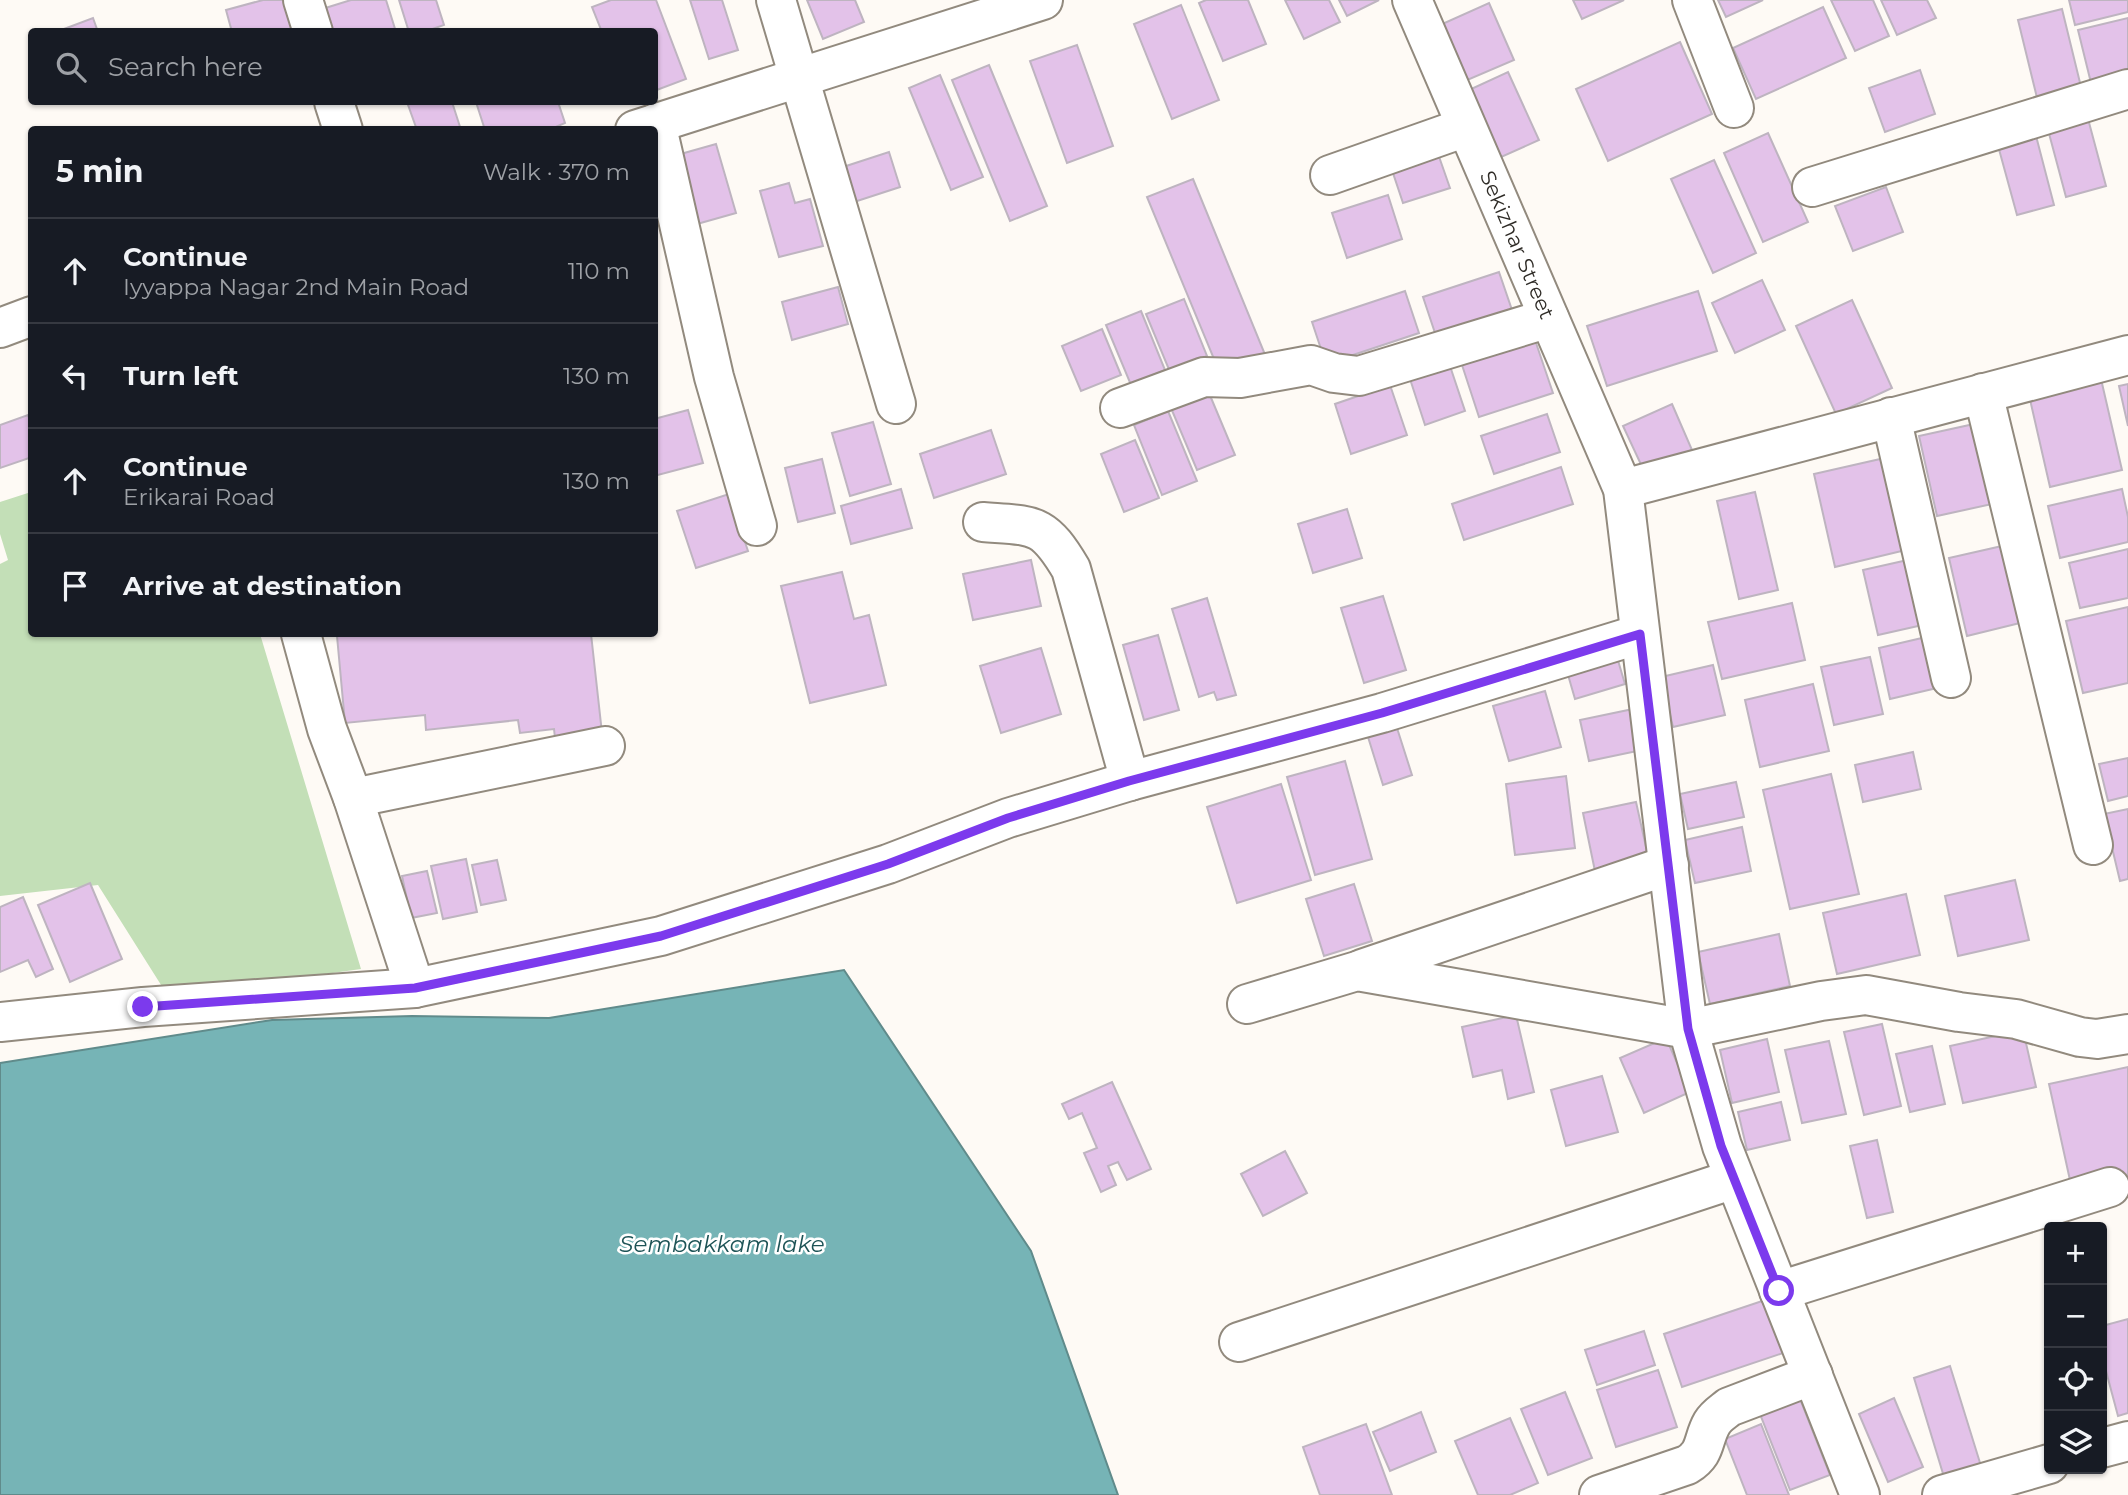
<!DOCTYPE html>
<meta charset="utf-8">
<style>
:root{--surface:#171b24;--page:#242831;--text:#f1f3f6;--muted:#9ea1a6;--line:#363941}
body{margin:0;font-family:Montserrat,sans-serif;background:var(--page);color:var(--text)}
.controls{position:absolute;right:21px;bottom:21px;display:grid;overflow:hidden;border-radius:7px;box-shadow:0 2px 5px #0004}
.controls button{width:63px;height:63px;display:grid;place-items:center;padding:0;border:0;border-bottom:2px solid var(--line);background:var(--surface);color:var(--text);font:35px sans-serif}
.stop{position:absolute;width:21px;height:21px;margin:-16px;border:5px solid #7c3aed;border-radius:50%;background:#fff}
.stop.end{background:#7c3aed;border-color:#fff;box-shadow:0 2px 7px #0008}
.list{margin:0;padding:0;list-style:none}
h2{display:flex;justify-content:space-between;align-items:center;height:91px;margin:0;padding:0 28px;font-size:30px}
h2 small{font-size:23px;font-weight:400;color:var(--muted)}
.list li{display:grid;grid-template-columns:46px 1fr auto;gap:21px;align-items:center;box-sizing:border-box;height:105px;padding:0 28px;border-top:2px solid var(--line)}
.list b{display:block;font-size:26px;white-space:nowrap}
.list p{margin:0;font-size:23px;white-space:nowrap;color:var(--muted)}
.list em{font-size:23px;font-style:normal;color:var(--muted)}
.icon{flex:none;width:38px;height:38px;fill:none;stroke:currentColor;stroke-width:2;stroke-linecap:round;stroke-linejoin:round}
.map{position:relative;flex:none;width:2128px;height:1495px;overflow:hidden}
.search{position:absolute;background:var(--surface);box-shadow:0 2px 5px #0004;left:28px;top:28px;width:630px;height:77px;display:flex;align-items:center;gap:18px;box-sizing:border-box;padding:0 24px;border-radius:7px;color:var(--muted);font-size:26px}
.panel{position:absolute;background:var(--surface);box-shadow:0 2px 5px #0004;left:28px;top:126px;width:630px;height:511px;border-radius:7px}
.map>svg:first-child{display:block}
.green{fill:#c3dfb7}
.water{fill:#76b4b6;stroke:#608b8b;stroke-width:2}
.building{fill:#e3c2e9;stroke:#beb4c0;stroke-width:2}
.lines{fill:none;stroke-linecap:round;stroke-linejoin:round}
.minor-casing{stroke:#928a7e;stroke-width:42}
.minor{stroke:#fff;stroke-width:38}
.route{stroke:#7c3aed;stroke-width:9}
.labels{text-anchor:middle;stroke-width:5;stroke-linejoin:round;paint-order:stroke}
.street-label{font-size:21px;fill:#2e2b26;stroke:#fff}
.water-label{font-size:23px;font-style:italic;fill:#1d5356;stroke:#fff}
</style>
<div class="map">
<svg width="2128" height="1495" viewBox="0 0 2128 1495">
<rect width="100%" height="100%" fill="#fefaf5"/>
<!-- green -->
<path class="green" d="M31,492l1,142h228l101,335 -193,27 -70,-111 -98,11v-332l8,-4 -8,-26v-32z"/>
<!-- water -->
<path class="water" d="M844,970l187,281 87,244h-1118v-432l272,-43 140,-4 137,2z"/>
<!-- building -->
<g class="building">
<path d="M263,0h23l9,32h-63l-6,-22z"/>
<path d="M351,0h35l10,32h-70l-7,-22z"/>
<path d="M399,0h37l8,25 -20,7h-15z"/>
<path d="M611,0h45l30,79 -32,12v-59h-52l-10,-25z"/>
<path d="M690,0h32l16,50 -29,9z"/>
<path d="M807,0h48l9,22 -41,17z"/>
<path d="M1206,0h42l18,44 -43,17 -24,-58z"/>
<path d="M1285,0h44l11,22 -36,17z"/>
<path d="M1339,0h40l-32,16z"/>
<path d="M1573,0h51l-42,19z"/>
<path d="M1718,0h45l-37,17z"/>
<path d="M1831,0h42l16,36 -34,15z"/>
<path d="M1881,0h46l9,18 -39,17z"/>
<path d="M2069,0h59v12l-53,13z"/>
<path d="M1489,3l25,57 -49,21 -25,-56z"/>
<path d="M1181,5l38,95 -47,19 -38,-95z"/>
<path d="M1823,7l23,51 -90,41 -23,-51z"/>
<path d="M2062,9l21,86 -44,11 -21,-86z"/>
<path d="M93,18l5,14h-42z"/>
<path d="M2128,18v60l-36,9 -14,-57z"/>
<path d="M1680,42l32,72 -104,47 -32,-72z"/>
<path d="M1077,45l36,101 -46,17 -37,-102z"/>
<path d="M989,65l58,141 -37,15 -58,-141z"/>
<path d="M1920,70l15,44 -50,18 -16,-44z"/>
<path d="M1508,72l31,68 -40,18 -30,-68z"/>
<path d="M940,75l43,102 -32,13 -42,-102z"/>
<path d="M407,102h45l9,28h-44z"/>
<path d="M476,102h82l7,21 -16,7h-64z"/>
<path d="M2087,115l19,71 -40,11 -19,-71z"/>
<path d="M2035,132l19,73 -37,10 -20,-73z"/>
<path d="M1768,133l40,89 -45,20 -39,-89z"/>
<path d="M716,144l20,69 -46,13 -20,-69z"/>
<path d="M1436,148l14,40 -47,15 -13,-39z"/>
<path d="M889,152l11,35 -52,17 -11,-35z"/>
<path d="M1714,160l42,93 -43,20 -42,-94z"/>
<path d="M1193,179l73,178 -45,19 -74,-179z"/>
<path d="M789,183l6,20 15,-4 13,47 -44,11 -19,-66z"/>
<path d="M1886,187l17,45 -50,19 -18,-45z"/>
<path d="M1388,195l14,44 -55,19 -15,-45z"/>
<path d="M1499,272l14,41 -76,26 -14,-42z"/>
<path d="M1762,280l23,50 -50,23 -23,-50z"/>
<path d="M838,287l10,37 -56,16 -10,-38z"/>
<path d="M1405,291l14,42 -93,31 -14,-42z"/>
<path d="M1698,291l19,60 -110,35 -20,-60z"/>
<path d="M1184,299l23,57 -37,16 -24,-58z"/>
<path d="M1852,300l40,88 -56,26 -40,-88z"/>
<path d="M1141,311l24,59 -34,15 -25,-60z"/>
<path d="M1102,329l19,46 -40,16 -19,-45z"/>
<path d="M1535,340l18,53 -74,24 -17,-52z"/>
<path d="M1450,366l15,45 -40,14 -15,-46z"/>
<path d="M2101,379l21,91 -72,17 -21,-92z"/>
<path d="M2128,384v42l-9,-40z"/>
<path d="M1390,385l17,50 -56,19 -16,-50z"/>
<path d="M1209,393l26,62 -38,15 -26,-62z"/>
<path d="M1672,404l20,46 -48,21 -21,-45z"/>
<path d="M688,410l15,53 -49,13v-57z"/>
<path d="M1168,411l29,70 -35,14 -28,-70z"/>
<path d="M1547,414l13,38 -66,22 -13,-38z"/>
<path d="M28,415l4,11v31l-32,11v-43z"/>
<path d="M873,422l18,62 -41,12 -18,-63z"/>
<path d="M1974,424l18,80 -55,12 -18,-80z"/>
<path d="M991,430l15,44 -72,24 -14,-44z"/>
<path d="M1135,440l24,58 -35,14 -23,-58z"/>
<path d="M1889,457l21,92 -75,18 -21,-93z"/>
<path d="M822,459l13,54 -37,9 -13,-54z"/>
<path d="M1561,467l12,37 -109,36 -12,-36z"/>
<path d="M901,489l11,39 -61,16 -10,-38z"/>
<path d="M2122,489l6,28v25l-68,16 -12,-52z"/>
<path d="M1755,492l23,98 -39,9 -22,-98z"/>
<path d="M729,494l19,57 -52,17 -19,-57z"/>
<path d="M1347,509l15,49 -49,15 -15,-49z"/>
<path d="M2002,546l18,77 -53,13 -18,-78z"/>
<path d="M2128,549v49l-48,10 -11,-45z"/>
<path d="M1921,557l15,65 -58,13 -15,-65z"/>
<path d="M1031,560l10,46 -68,14 -10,-46z"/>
<path d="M842,572l12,47 15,-4 17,70 -76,18 -29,-117z"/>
<path d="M1383,596l23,74 -42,13 -23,-75z"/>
<path d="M1207,598l29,97 -19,5 -3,-8 -15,5 -27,-88z"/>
<path d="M1792,603l13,57 -83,19 -14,-57z"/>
<path d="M2128,607v76l-45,10 -17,-72z"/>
<path d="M358,634h233l11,99 -47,5 -1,-9 -34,4 -2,-13 -92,10 -1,-15 -80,8 -8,-87z"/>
<path d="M1939,634l11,51 -60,14 -11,-51z"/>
<path d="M1158,635l21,75 -35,10 -21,-75z"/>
<path d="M1614,647l11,37 -50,15 -11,-38z"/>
<path d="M1041,648l20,66 -60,19 -21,-67z"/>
<path d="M1870,657l13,57 -49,11 -13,-58z"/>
<path d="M1713,665l12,50 -52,12 -12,-50z"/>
<path d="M1813,684l16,67 -69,16 -15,-67z"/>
<path d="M1545,691l16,56 -52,14 -16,-55z"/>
<path d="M1633,709l9,41 -53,11 -9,-41z"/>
<path d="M1397,728l15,47 -29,10 -15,-48z"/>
<path d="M1913,752l8,37 -58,13 -8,-37z"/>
<path d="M2128,758v38l-20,5 -9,-37z"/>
<path d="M1345,761l27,98 -57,16 -28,-98z"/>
<path d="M1831,774l28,120 -69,15 -27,-119z"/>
<path d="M1566,776l9,72 -60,7 -9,-71z"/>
<path d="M1736,782l8,35 -56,12 -8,-35z"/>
<path d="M1281,784l30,96 -74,23 -30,-96z"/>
<path d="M1636,802l14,63 -54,11 -13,-63z"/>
<path d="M2128,809v70l-8,2 -16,-67z"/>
<path d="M1742,827l9,44 -56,12 -10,-43z"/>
<path d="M466,859l11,53 -34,7 -12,-53z"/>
<path d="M497,860l9,40 -25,5 -9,-40z"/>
<path d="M427,871l10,42 -26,5 -9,-42z"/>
<path d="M2015,880l14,60 -71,16 -13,-60z"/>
<path d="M90,883l32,76 -52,23 -32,-77z"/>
<path d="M1354,884l18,57 -48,15 -18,-57z"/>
<path d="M1906,894l14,61 -83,19 -14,-61z"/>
<path d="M23,897l30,72 -17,8 -8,-17 -28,12v-65z"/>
<path d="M1779,934l11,52 -80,18 -12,-52z"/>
<path d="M1516,1015l18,77 -26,7 -6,-29 -29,7 -11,-50z"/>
<path d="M1882,1024l19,82 -37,9 -20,-83z"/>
<path d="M2023,1030l13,57 -73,16 -13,-57z"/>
<path d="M1666,1038l24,54 -46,21 -24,-55z"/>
<path d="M1767,1039l12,53 -47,11 -12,-53z"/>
<path d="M1829,1041l17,73 -44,9 -17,-73z"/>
<path d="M1932,1046l13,58 -35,8 -14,-58z"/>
<path d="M2128,1067v115l-55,12 -24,-110z"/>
<path d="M1602,1076l16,56 -52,14 -15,-56z"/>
<path d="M1112,1082l39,87 -24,11 -9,-18 -10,4 8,19 -15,7 -17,-39 13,-5 -15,-35 -13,6 -7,-15z"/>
<path d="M1781,1102l9,38 -43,10 -9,-38z"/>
<path d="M1877,1140l16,72 -26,6 -17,-72z"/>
<path d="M1285,1151l22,42 -44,23 -22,-42z"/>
<path d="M1771,1298l18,53 -107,36 -18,-53z"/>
<path d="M2128,1319v94l-10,3 -16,-60v-30z"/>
<path d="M1644,1331l11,34 -58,20 -12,-35z"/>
<path d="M1950,1366l31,100 -37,11 -30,-99z"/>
<path d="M1658,1370l19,57 -61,20 -19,-57z"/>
<path d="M1565,1392l27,66 -44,17 -27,-66z"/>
<path d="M1894,1398l29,69 -35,15 -29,-68z"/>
<path d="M1800,1399l30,76 -40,15 -30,-76z"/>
<path d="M1421,1412l15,40 -46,19 -17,-39z"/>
<path d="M1510,1418l28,65 -28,12h-32l-23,-54z"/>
<path d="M1366,1424l26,71h-72l-17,-48z"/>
<path d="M1761,1424l28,71h-42l-22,-56z"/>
</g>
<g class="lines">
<defs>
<g id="minor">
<path d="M303,0l10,32"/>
<path d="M776,0l120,404"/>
<path d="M1412,0l211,489 65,540 34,117 138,349"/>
<path d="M1692,0l42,108"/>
<path d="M334,102l9,28"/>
<path d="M656,123l58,254 43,149"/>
<path d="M635,130l408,-130"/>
<path d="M1330,175l136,-48"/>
<path d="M1812,187l316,-98"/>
<path d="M0,328l32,-12"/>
<path d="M1983,393l110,452"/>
<path d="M1120,408l84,-31 36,1 71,-13 23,8 25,3 190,-58"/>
<path d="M1891,417l60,261"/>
<path d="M1623,489l505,-134"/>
<path d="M983,522c52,4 60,0 88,47l59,212"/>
<path d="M301,634l26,95 26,69 62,190"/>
<path d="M353,798l252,-52"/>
<path d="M1362,969l307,-104"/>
<path d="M1247,1004l110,-33 331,58 133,-28 45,-6 93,17 57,7 64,18 17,2 31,-5"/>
<path d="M0,1022l143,-15 272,-19 246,-52 227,-72 120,-46 122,-37 252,-68 258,-79"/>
<path d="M1779,1291l331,-104"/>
<path d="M1239,1342l495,-163"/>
<path d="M2102,1448l26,-7"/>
<path d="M1599,1495l88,-30c20,-12 15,-25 25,-42 4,-7 11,-11 17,-16l84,-32"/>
<path d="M1942,1495l107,-31"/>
</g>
</defs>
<!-- minor casing -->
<use href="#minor" class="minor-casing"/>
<!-- minor -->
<use href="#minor" class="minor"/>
</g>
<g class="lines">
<!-- route -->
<path class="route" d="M143,1007l272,-19 246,-52 227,-72 120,-46 121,-37 253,-68 258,-79 48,395 33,117 58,145"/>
</g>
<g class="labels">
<!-- street labels -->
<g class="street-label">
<text transform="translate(1517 245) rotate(67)" y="7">Sekizhar Street</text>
</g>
<!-- water labels -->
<g class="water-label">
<text x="722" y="1252">Sembakkam lake</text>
</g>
</g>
</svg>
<div class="controls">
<button>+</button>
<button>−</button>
<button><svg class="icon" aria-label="locate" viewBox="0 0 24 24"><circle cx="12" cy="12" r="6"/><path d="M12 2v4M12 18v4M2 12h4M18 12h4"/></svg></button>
<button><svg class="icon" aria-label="layers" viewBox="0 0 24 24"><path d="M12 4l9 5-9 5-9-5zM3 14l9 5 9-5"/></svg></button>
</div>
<div class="stop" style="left:1779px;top:1291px"></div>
<div class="stop end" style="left:143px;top:1007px"></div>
<div class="search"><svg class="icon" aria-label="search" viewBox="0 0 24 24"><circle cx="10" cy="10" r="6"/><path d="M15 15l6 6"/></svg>Search here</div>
<section class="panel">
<h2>5 min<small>Walk · 370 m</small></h2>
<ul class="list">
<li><svg class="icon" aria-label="ahead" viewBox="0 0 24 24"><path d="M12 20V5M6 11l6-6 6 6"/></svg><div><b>Continue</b><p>Iyyappa Nagar 2nd Main Road</p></div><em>110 m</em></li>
<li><svg class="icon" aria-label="left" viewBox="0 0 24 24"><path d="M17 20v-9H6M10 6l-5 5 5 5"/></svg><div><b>Turn left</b></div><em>130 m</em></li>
<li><svg class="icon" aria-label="ahead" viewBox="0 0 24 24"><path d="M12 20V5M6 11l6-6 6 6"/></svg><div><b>Continue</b><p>Erikarai Road</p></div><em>130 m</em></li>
<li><svg class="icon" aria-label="arrive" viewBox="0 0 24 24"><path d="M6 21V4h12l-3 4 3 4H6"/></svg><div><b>Arrive at destination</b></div></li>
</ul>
</section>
</div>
